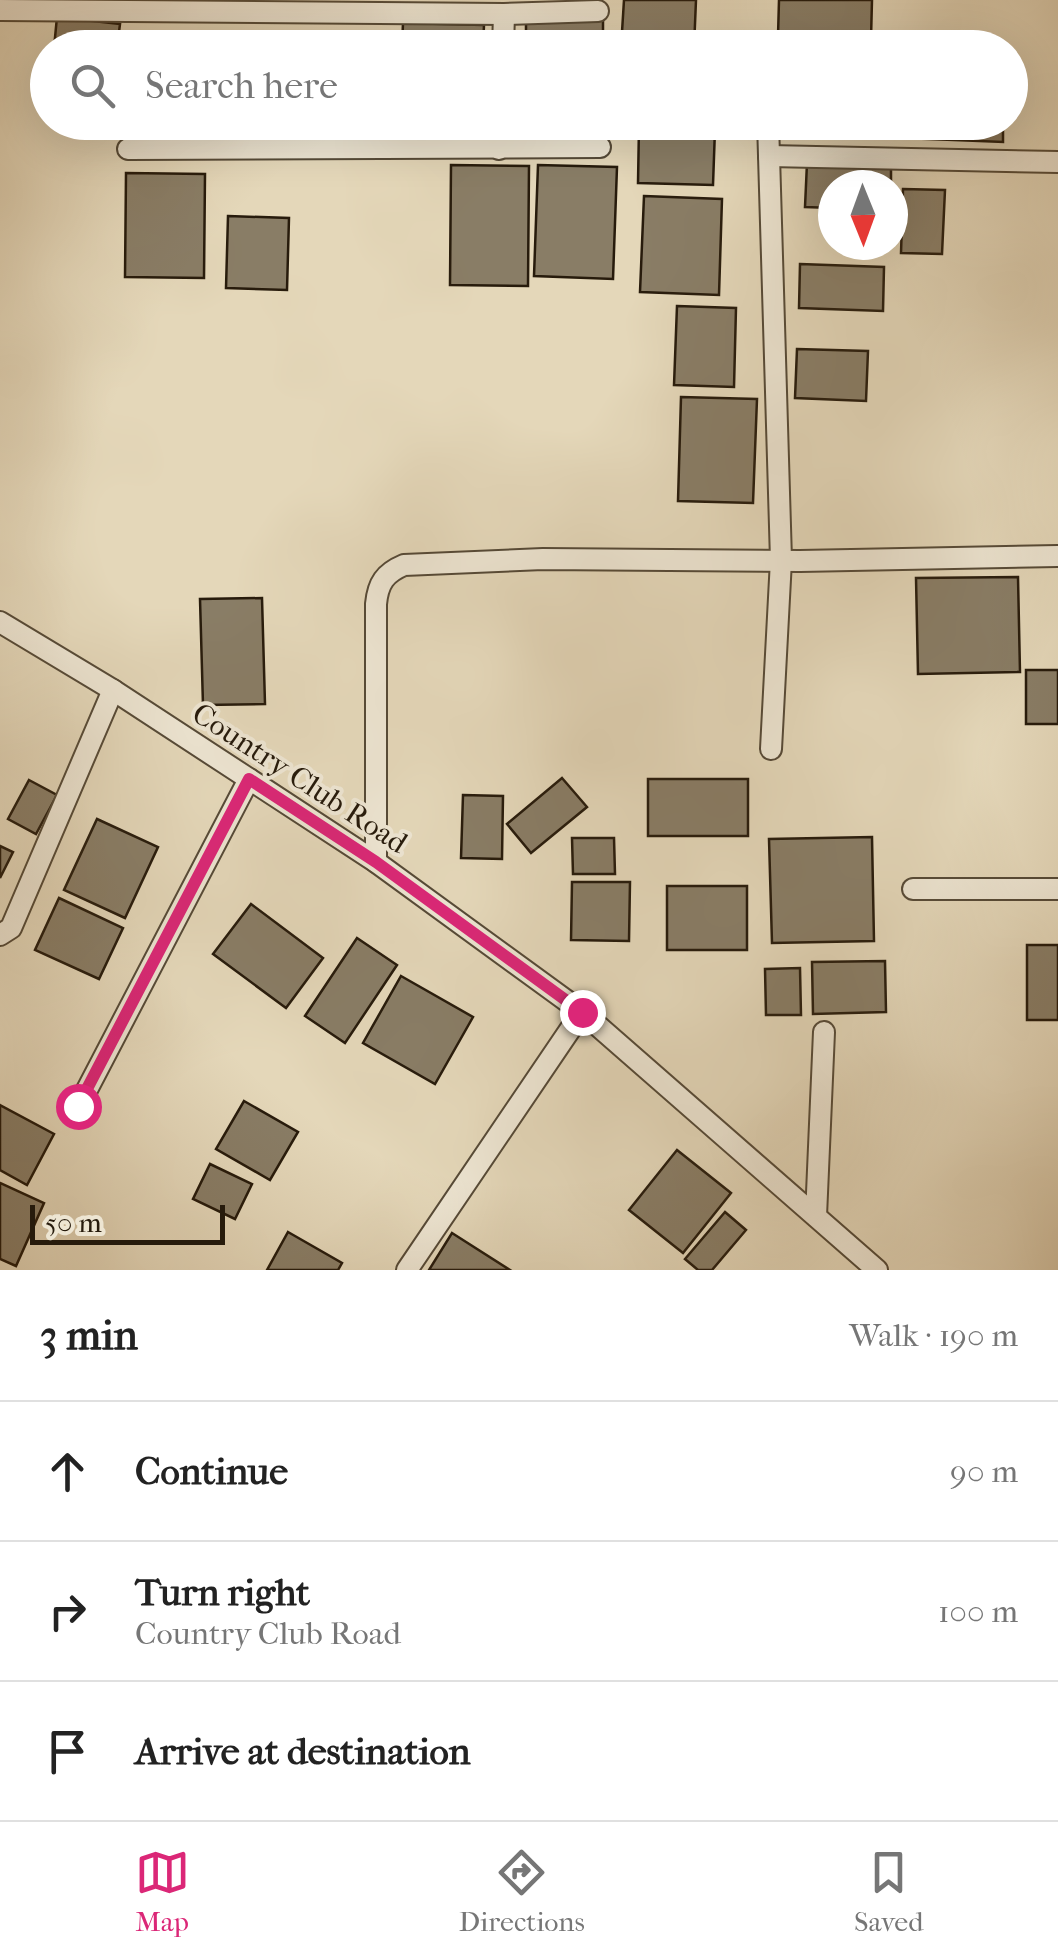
<!DOCTYPE html>
<meta charset="utf-8">
<style>
:root{--surface:#fff;--page:#f2f2f2;--text:#222;--muted:#767676;--line:#e0e0e0;--accent:#db2777}
body{margin:0;font-family:"IM FELL French Canon",serif;background:var(--page);color:var(--text)}
.compass{position:absolute;left:818px;top:170px;width:90px;height:90px;border-radius:50%;background:var(--surface);box-shadow:0 10px 40px #0002;rotate:179deg}
.scale{position:absolute;left:30px;bottom:25px;width:195px;box-sizing:border-box;padding-left:10px;border:5px solid #271b0c;border-top:0;font-size:28px;line-height:35px;white-space:nowrap;color:#271b0c;-webkit-text-stroke:8px #ede5d2;paint-order:stroke}
.stop{position:absolute;width:30px;height:30px;margin:-22px;border:8px solid #db2777;border-radius:50%;background:#fff}
.stop.end{background:#db2777;border-color:#fff;box-shadow:0 2px 10px #0008}
.list{margin:0;padding:0;list-style:none}
h2{display:flex;justify-content:space-between;align-items:center;height:130px;margin:0;padding:0 40px;font-size:42px}
h2 small{font-size:32px;font-weight:400;color:var(--muted)}
.list li{display:grid;grid-template-columns:65px 1fr auto;gap:30px;align-items:center;box-sizing:border-box;height:140px;padding:0 40px;border-top:2px solid var(--line)}
.list b{display:block;font-size:38px;white-space:nowrap}
.list p{margin:0;font-size:32px;white-space:nowrap;color:var(--muted)}
.list em{font-size:32px;font-style:normal;color:var(--muted)}
.icon{flex:none;width:55px;height:55px;fill:none;stroke:currentColor;stroke-width:2;stroke-linecap:round;stroke-linejoin:round}
.map{position:relative;flex:none;width:1058px;height:1270px;overflow:hidden}
.search{position:absolute;background:var(--surface);box-shadow:0 10px 40px #0002;left:30px;right:30px;top:30px;height:110px;display:flex;align-items:center;gap:25px;box-sizing:border-box;padding:0 35px;border-radius:55px;color:var(--muted);font-size:38px}
.sheet{height:550px;background:var(--surface)}
nav{display:flex;justify-content:space-around;align-items:center;box-sizing:border-box;height:140px;border-top:2px solid var(--line);background:var(--surface);font-size:28px;color:var(--muted)}
nav a{display:grid;justify-items:center;gap:5px}
nav .on{color:var(--accent)}
.map>svg:first-child{display:block}
.building{fill:#897d66;stroke:#271b0c;stroke-width:2.5}
.lines{fill:none;stroke-linecap:round;stroke-linejoin:round}
.street-casing{stroke:#564a37;stroke-width:24}
.street{stroke:#ede5d2;stroke-width:20}
.route{stroke:#db2777;stroke-width:12}
.labels{text-anchor:middle;stroke-width:8;stroke-linejoin:round;paint-order:stroke}
.street-label{font-size:30px;fill:#271b0c;stroke:#ede5d2}
</style>
<div class="map">
<svg width="1058" height="1270" viewBox="0 0 1058 1270">
<rect width="100%" height="100%" fill="#e4d7b9"/>
<filter id="stains"><feTurbulence type="fractalNoise" baseFrequency=".002" numOctaves="4"/><feColorMatrix values="0 0 0 0 .2 0 0 0 0 .09 0 0 0 0 .02 0 0 0 .5 -.17"/></filter>
<radialGradient id="worn" r=".72"><stop offset=".6" stop-color="#630" stop-opacity="0"/><stop offset="1" stop-color="#630" stop-opacity=".3"/></radialGradient>
<!-- building -->
<g class="building">
<path d="M624,0h72l-2,48h-73z"/>
<path d="M779,0h93l-1,39 -93,-3z"/>
<path d="M57,17l63,7 -3,24h-63z"/>
<rect x="526" y="18" width="77" height="30"/>
<path d="M403,23l81,2 -1,23h-81z"/>
<path d="M400,122h81v3z"/>
<rect x="526" y="122" width="78" height="5"/>
<path d="M779,122h97v16l-98,-3z"/>
<path d="M904,122h99v20l-99,-4z"/>
<path d="M639,126l76,3 -2,56 -75,-2z"/>
<path d="M807,163l84,3v19h-58v23l-28,-1z"/>
<path d="M451,165l78,1 -1,120 -78,-1z"/>
<path d="M538,165l79,2 -4,112 -79,-3z"/>
<path d="M126,173l79,1 -1,104 -79,-1z"/>
<path d="M903,189l42,1 -3,64 -41,-1z"/>
<path d="M644,196l78,3 -3,96 -79,-3z"/>
<path d="M228,216l61,2 -2,72 -61,-2z"/>
<path d="M800,264l84,3 -1,44 -84,-3z"/>
<path d="M677,306l59,2 -2,79 -60,-2z"/>
<path d="M797,349l71,2 -2,50 -71,-3z"/>
<path d="M681,397l76,2 -4,104 -75,-2z"/>
<path d="M1018,577l2,95 -102,2 -2,-96z"/>
<path d="M262,598l3,106 -62,1 -3,-106z"/>
<rect x="1026" y="670" width="32" height="54"/>
<path d="M562,778l25,29 -56,46 -24,-29z"/>
<rect x="648" y="779" width="100" height="57"/>
<path d="M29,780l28,15 -21,39 -28,-15z"/>
<path d="M463,795l40,1 -1,63 -41,-1z"/>
<path d="M97,819l61,28 -33,71 -61,-28z"/>
<path d="M872,837l2,104 -102,2 -3,-104z"/>
<path d="M572,838h42l1,36h-42z"/>
<path d="M0,846l13,6 -13,26z"/>
<path d="M572,882h58l-1,59 -58,-1z"/>
<rect x="667" y="886" width="80" height="64"/>
<path d="M59,898l64,30 -24,51 -64,-29z"/>
<path d="M251,904l72,54 -37,50 -73,-54z"/>
<path d="M357,938l40,27 -52,78 -40,-27z"/>
<rect x="1027" y="945" width="31" height="75"/>
<path d="M885,961l1,51 -73,2 -1,-52z"/>
<path d="M800,968l1,47h-35l-1,-46z"/>
<path d="M401,976l72,41 -38,67 -72,-41z"/>
<path d="M244,1101l54,31 -28,48 -54,-31z"/>
<path d="M0,1105l54,29 -27,51 -27,-15z"/>
<path d="M677,1150l54,43 -48,60 -54,-43z"/>
<path d="M210,1164l42,20 -17,35 -42,-20z"/>
<path d="M0,1183l44,20 -28,63 -16,-7z"/>
<path d="M725,1212l21,18 -34,40h-14l-13,-11z"/>
<path d="M288,1232l54,31 -4,7h-71z"/>
<path d="M452,1233l58,37h-81z"/>
</g>
<g class="lines">
<defs>
<g id="street">
<path d="M0,10l504,4 94,-3"/>
<path d="M503,48l1,-34"/>
<path d="M768,122l13,438 -10,189"/>
<path d="M128,149l472,-2"/>
<path d="M499,149l1,-27"/>
<path d="M769,156l289,6"/>
<path d="M0,622l113,68 263,172 206,150 295,258"/>
<path d="M376,862v-258c2,-21 9,-31 28,-39l139,-6 257,2 258,-5"/>
<path d="M913,889h145"/>
<path d="M0,935l11,-7 102,-238"/>
<path d="M78,1107l171,-328"/>
<path d="M816,1216l8,-184"/>
<path d="M407,1270l175,-258"/>
</g>
</defs>
<!-- street casing -->
<use href="#street" class="street-casing"/>
<!-- street -->
<use href="#street" class="street"/>
</g>
<g class="lines">
<!-- route -->
<path class="route" d="M78,1106l171,-327 127,83 206,150"/>
</g>
<g class="labels">
<!-- street labels -->
<g class="street-label">
<text transform="translate(300 778) rotate(33)" y="10">Country Club Road</text>
</g>
</g>
<rect width="100%" height="100%" filter="url(#stains)"/>
<rect width="100%" height="100%" fill="url(#worn)"/>
</svg>
<svg class="compass" viewBox="-18 -18 36 36"><path d="M0-13l5 13h-10z" fill="#e53935"/><path d="M0 13l5-13h-10z" fill="#767676"/></svg>
<div class="scale">50 m</div>
<div class="stop" style="left:78px;top:1106px"></div>
<div class="stop end" style="left:582px;top:1012px"></div>
<div class="search"><svg class="icon" aria-label="search" viewBox="0 0 24 24"><circle cx="10" cy="10" r="6"/><path d="M15 15l6 6"/></svg>Search here</div>
</div>
<section class="sheet">
<h2>3 min<small>Walk · 190 m</small></h2>
<ul class="list">
<li><svg class="icon" aria-label="ahead" viewBox="0 0 24 24"><path d="M12 20V5M6 11l6-6 6 6"/></svg><div><b>Continue</b></div><em>90 m</em></li>
<li><svg class="icon" aria-label="right" viewBox="0 0 24 24"><path d="M7 20v-9h11M14 6l5 5-5 5"/></svg><div><b>Turn right</b><p>Country Club Road</p></div><em>100 m</em></li>
<li><svg class="icon" aria-label="arrive" viewBox="0 0 24 24"><path d="M6 21V4h12l-3 4 3 4H6"/></svg><div><b>Arrive at destination</b></div></li>
</ul>
</section>
<nav>
<a class="on"><svg class="icon" aria-label="map" viewBox="0 0 24 24"><path d="M3 6l6-2 6 2 6-2v14l-6 2-6-2-6 2zM9 4v14M15 6v14"/></svg>Map</a>
<a><svg class="icon" aria-label="directions" viewBox="0 0 24 24"><path d="M12 3l9 9-9 9-9-9zM9 14v-3h6M13 9l2 2-2 2"/></svg>Directions</a>
<a><svg class="icon" aria-label="saved" viewBox="0 0 24 24"><path d="M7 4h10v16l-5-4-5 4z"/></svg>Saved</a>
</nav>
